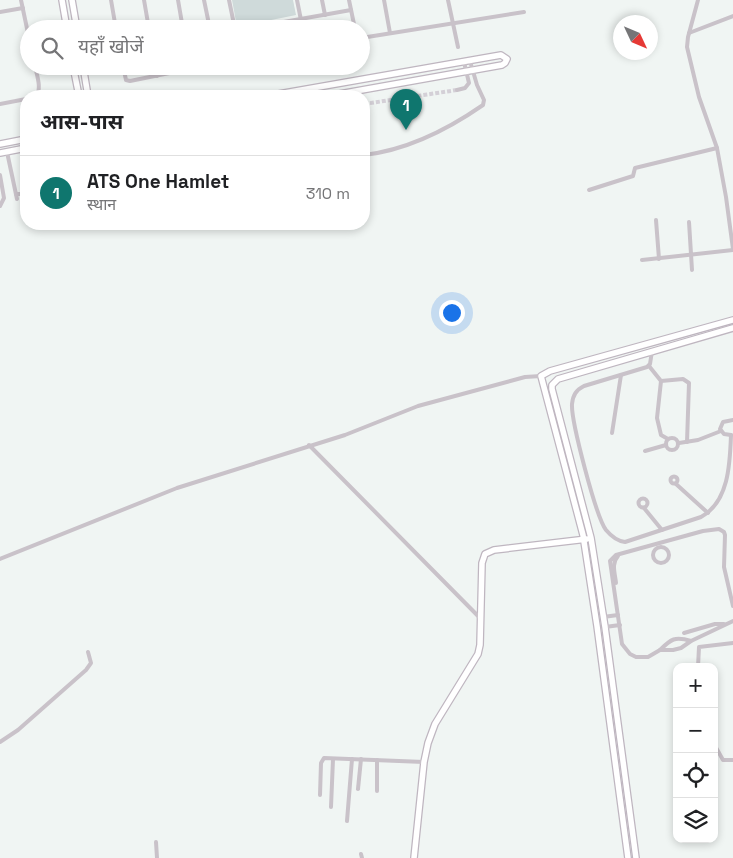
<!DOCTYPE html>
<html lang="hi">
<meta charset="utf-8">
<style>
:root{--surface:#fff;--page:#f6f6f6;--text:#202124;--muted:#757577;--line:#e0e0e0;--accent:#0f766e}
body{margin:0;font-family:"Space Grotesk","Noto Sans Devanagari",sans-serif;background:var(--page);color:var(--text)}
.controls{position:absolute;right:15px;bottom:15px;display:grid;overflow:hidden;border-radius:10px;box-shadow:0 2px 8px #0003}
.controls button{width:45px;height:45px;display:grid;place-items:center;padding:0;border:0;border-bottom:1px solid var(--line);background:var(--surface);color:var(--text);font:25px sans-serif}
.compass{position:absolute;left:613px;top:15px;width:45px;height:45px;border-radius:50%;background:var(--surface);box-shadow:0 2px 8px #0003;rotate:134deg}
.you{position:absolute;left:451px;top:312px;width:18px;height:18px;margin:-12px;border:4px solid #fff;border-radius:50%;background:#1a73e8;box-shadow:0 0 0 8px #1a73e833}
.badge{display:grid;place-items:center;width:32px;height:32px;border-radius:50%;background:var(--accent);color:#fff;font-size:16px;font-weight:700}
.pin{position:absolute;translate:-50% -41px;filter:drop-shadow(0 1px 2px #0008)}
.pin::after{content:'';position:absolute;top:26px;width:18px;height:15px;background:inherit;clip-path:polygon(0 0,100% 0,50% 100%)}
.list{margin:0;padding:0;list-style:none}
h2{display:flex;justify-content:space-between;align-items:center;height:65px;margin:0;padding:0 20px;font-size:21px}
h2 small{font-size:16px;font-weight:400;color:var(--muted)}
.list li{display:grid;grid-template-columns:32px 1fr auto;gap:15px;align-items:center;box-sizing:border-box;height:75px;padding:0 20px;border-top:1px solid var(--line)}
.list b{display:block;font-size:19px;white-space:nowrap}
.list p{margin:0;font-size:16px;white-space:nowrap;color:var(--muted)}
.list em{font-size:16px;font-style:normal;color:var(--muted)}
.icon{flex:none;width:28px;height:28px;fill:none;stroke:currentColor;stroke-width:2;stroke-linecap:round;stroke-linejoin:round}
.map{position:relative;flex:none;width:733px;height:858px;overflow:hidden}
.search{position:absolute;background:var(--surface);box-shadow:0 2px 8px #0003;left:20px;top:20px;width:350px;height:55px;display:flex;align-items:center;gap:12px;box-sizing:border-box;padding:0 18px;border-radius:28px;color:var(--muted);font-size:19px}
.panel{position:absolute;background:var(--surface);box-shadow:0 2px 8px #0003;left:20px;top:90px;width:350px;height:140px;border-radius:20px}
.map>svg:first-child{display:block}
.green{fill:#cfdada}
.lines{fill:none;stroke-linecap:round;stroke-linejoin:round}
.street-tunnel{stroke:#d4d0d7;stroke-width:4;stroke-dasharray:4 2;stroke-linecap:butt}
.secondary-casing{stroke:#bfb6c0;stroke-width:8}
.street{stroke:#c9c2c9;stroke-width:4}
.secondary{stroke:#fff;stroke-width:5.5}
</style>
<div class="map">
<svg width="733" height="858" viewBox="0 0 733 858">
<rect width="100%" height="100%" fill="#f0f5f3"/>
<!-- green -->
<path class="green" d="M232,0h61l3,15 -59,12z"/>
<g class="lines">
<!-- street-tunnel -->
<path class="street-tunnel" d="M364,104l93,-14"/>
<defs>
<g id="secondary">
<path d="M62,0l5,29"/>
<path d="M72,0l5,29"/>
<path d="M73,66l6,30"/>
<path d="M83,66l5,30"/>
<path d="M267,96l234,-41 6,4 -2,4 -3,2 -174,31"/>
<path d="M0,144l26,-5"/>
<path d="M0,153l26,-5"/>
<path d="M414,858l10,-96 4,-19 7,-19 43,-70 2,-9 2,-82 3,-9 9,-4 93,-11"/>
<path d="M628,858l-31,-232 -14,-91 -42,-159 9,-5 183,-51"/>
<path d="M636,858l-31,-231 -14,-89 -39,-149v-4l6,-6 175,-51"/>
</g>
</defs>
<!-- secondary casing -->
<use href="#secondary" class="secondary-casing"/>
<!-- street -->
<g class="street">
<path d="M21,0l8,38"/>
<path d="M111,0l5,29"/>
<path d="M144,0l5,29"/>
<path d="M178,0l5,29"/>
<path d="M204,0l6,29"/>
<path d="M229,0l6,29"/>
<path d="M297,0l4,20"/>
<path d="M322,0l3,15"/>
<path d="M349,0l6,29"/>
<path d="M384,0l6,33"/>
<path d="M448,0l10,47"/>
<path d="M698,0l-10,37 -1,10 12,50 18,51 9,49 7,52"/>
<path d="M0,12l23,-4"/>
<path d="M244,29l107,-19"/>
<path d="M689,33l44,-17"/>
<path d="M361,38l163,-26"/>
<path d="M35,66c2,10 7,23 1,30"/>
<path d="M123,66l3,14 4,1 74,-15"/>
<path d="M155,66l2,10"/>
<path d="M457,90l8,-2 4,-5 -5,-21"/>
<path d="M0,104l26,-5"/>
<path d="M7,152l10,47"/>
<path d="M364,155c44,-5 83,-25 119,-50l1,-5 -7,-15 -7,-24"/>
<path d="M0,175l4,23 -4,8"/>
<path d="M589,190l44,-14 2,-8 82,-20"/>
<path d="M16,194h10"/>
<path d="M656,220l3,39"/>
<path d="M689,222l3,48"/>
<path d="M642,260l91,-10"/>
<path d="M652,351l-2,13 -3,3 -63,19c-8,4 -11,9 -12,18 -1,17 24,113 34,126 5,6 11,11 19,12l76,-25c28,-15 29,-54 30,-82"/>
<path d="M649,366l12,15 -4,37 4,17 7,4"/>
<path d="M661,381l22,-2 6,4 -2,59"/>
<path d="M612,433l9,-58"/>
<path d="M731,435l-7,-1 -4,-5 3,-7 10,-2"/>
<circle cx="672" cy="444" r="6"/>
<path d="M679,443l19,-3 23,-9"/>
<path d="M309,445l172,174"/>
<path d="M645,451l21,-6"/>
<circle cx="674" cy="480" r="3.5"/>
<path d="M676,484l32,29"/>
<circle cx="643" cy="503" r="4.5"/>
<path d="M644,508l18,22"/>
<circle cx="661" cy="555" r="8"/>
<path d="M0,559l177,-71 168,-53 73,-29 107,-29 16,-1"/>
<path d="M616,583c-1,-10 -5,-19 2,-27"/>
<path d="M733,606l-9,-39 1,-32 -1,-3 -5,-3 -16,2 -87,24 -6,6 12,83 8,10 6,3h12l12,-7h13l8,-2 10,-7 42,-20"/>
<path d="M603,617l15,-2"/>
<path d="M605,627l15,-2"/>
<path d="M684,633l31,-9h9"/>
<path d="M660,650c11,-11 15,-14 31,-9"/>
<path d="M698,667l1,-20 34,-4"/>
<path d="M0,742l18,-12 68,-60 5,-7 -3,-11"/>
<path d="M714,744l9,16h10"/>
<path d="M358,789l3,-30"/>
<path d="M377,791v-31"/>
<path d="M320,795l1,-32 3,-5 100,4"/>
<path d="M331,807l2,-48"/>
<path d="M347,821l5,-62"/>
<path d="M156,842l1,16"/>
<path d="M361,854l1,4"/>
</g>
<!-- secondary -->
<use href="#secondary" class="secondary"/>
</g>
</svg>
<div class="controls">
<button>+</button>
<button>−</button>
<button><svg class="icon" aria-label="locate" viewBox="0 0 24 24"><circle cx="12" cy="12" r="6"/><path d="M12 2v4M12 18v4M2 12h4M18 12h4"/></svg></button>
<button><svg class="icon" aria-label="layers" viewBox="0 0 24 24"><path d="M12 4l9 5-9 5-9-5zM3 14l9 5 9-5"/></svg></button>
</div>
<svg class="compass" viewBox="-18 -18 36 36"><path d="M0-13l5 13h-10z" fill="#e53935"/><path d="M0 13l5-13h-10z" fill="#757577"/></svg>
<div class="you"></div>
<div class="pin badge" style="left:406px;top:130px">1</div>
<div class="search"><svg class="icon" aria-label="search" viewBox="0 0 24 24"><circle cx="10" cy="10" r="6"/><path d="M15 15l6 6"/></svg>यहाँ खोजें</div>
<section class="panel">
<h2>आस-पास<small></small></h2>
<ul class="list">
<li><span class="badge">1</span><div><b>ATS One Hamlet</b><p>स्थान</p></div><em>310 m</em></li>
</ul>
</section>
</div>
